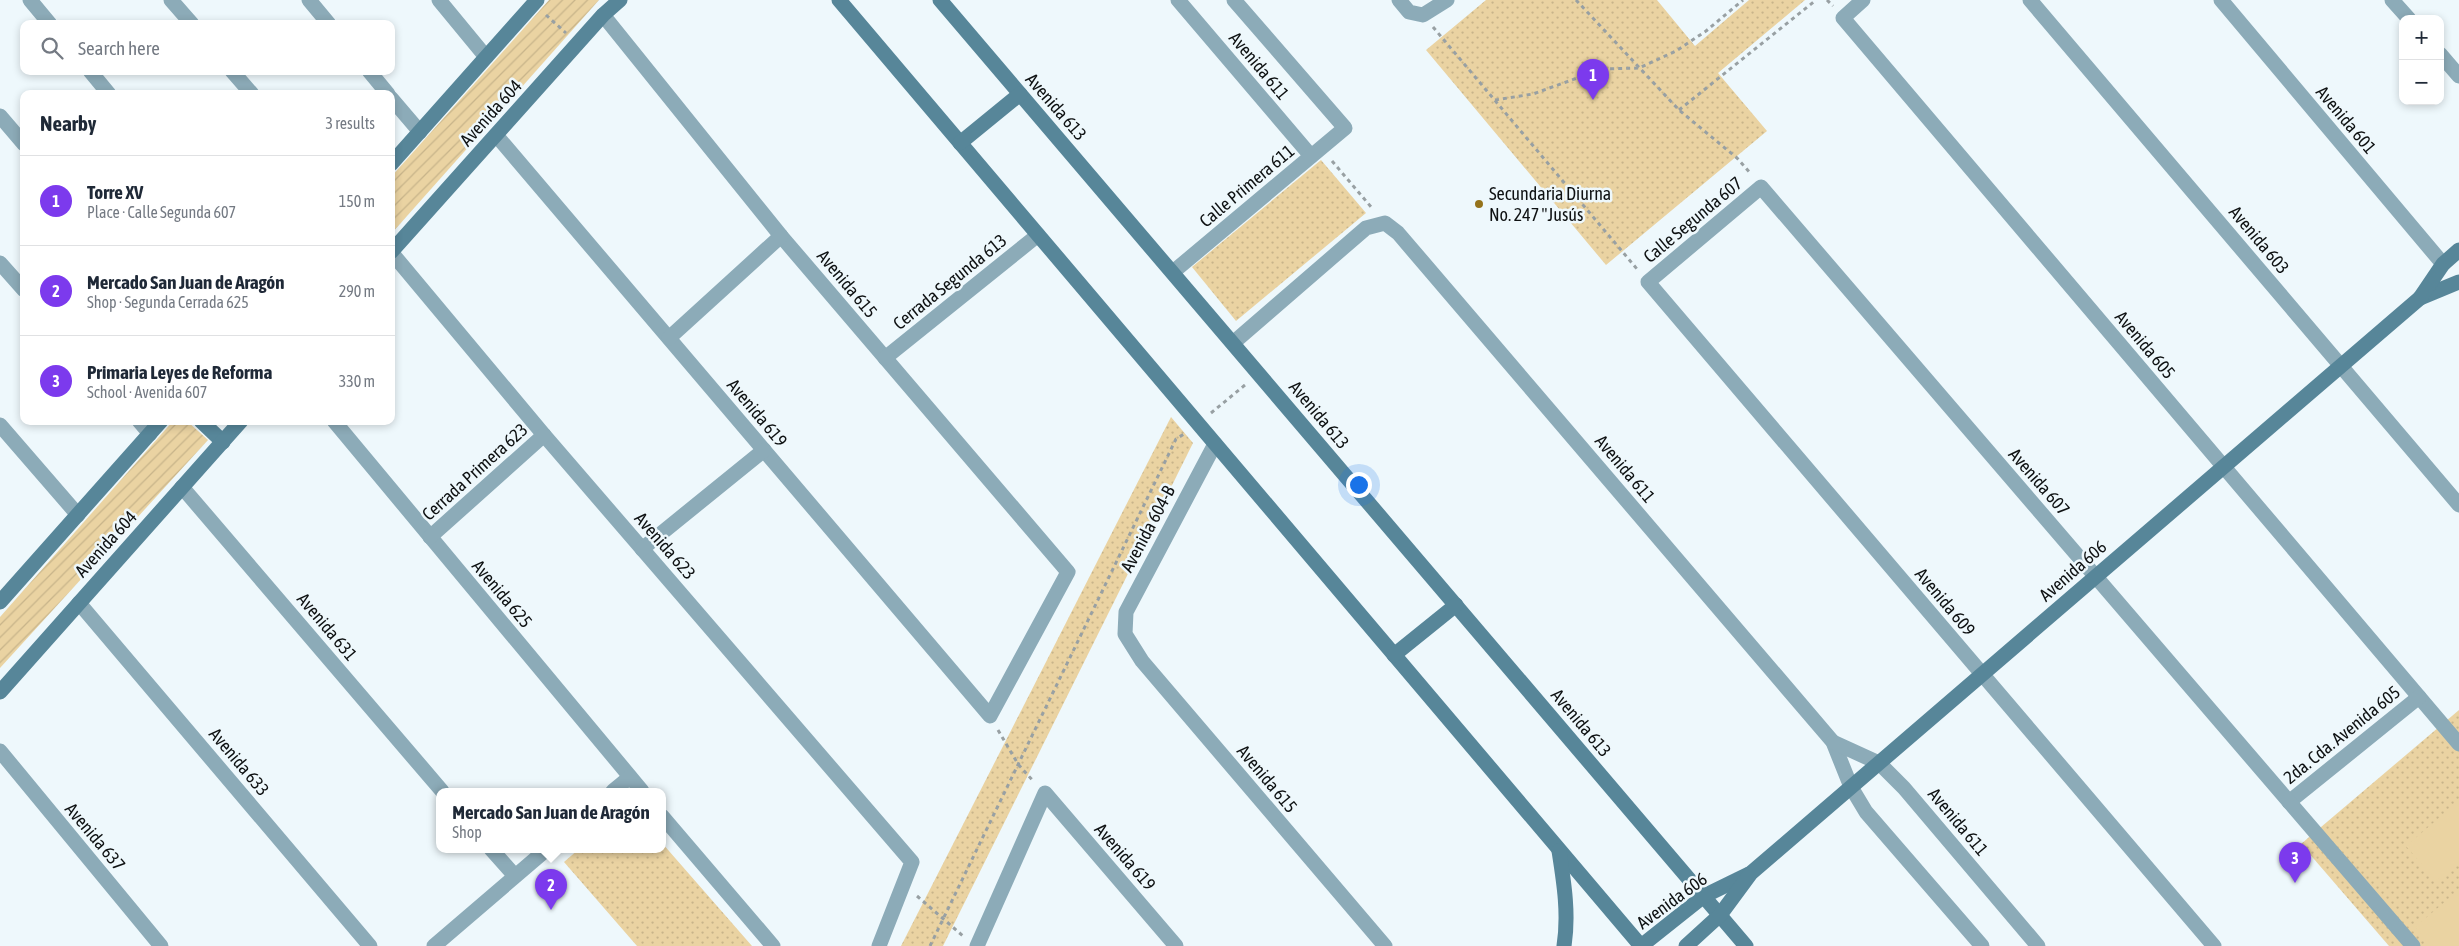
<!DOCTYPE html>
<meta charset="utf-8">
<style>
:root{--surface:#fff;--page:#f2f2f3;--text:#1f2937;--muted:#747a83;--line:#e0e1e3;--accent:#7c3aed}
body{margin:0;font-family:"Asap Condensed",sans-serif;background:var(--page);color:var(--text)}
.controls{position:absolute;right:15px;top:15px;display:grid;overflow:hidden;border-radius:10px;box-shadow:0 2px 8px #0003}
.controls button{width:45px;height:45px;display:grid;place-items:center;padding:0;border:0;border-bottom:1px solid var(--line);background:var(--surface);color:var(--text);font:25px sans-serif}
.you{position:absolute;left:1358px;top:484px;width:18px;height:18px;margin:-12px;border:4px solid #fff;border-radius:50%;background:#1a73e8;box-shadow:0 0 0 8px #1a73e833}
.badge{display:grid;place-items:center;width:32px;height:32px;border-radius:50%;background:var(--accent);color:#fff;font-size:16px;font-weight:700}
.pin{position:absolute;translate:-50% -41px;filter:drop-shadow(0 1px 2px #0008)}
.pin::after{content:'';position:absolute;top:26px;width:18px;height:15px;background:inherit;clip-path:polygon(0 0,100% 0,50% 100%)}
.popup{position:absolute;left:436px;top:788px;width:230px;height:65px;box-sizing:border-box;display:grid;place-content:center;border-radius:10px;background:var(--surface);filter:drop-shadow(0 1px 4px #0005);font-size:16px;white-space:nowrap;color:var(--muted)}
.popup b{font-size:19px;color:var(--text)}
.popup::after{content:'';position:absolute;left:50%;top:100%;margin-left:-10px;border:10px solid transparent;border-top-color:var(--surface)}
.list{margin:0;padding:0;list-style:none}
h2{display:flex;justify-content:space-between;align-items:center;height:65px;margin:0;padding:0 20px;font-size:21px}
h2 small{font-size:16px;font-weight:400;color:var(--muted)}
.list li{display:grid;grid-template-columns:32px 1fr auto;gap:15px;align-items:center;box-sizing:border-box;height:90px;padding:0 20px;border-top:1px solid var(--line)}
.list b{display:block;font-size:19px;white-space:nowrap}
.list p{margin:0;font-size:16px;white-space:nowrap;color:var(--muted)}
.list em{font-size:16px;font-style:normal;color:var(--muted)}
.icon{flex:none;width:28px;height:28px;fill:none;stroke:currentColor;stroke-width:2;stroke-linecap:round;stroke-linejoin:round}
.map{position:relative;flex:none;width:2459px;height:946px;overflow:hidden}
.search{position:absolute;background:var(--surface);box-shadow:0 2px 8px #0003;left:20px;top:20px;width:375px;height:55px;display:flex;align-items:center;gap:12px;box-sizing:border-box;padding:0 18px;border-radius:10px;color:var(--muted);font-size:19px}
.panel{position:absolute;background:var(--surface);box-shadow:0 2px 8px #0003;left:20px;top:90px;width:375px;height:335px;border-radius:10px}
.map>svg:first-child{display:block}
.park{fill:url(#park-dots)}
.garden{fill:url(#garden-furrows)}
.pitch{fill:#ead3a2}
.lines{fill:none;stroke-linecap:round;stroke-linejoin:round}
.path{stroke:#98a0a3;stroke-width:3;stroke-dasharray:4 4;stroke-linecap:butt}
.street{stroke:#8cabb8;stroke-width:15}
.secondary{stroke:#578699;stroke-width:15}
.poi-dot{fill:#95731b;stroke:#eef8fc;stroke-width:2}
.labels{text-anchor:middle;stroke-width:5;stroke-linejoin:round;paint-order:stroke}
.street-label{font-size:18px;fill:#0e1112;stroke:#eef8fc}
.poi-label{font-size:18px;fill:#0e1112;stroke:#eef8fc;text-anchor:start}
</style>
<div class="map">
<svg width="2459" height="946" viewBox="0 0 2459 946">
<defs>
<pattern id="park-dots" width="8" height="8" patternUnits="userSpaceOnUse" patternTransform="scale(1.25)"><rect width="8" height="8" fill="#ead3a2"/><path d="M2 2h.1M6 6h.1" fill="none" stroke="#c8b48a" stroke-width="1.8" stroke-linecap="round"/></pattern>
<pattern id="garden-furrows" width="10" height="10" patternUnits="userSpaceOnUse" patternTransform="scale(1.25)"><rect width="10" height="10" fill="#ead3a2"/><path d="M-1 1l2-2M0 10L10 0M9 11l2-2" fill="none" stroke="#c8b48a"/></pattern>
</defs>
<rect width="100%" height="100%" fill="#eef8fc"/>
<!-- park -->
<g class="park">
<path d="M1486,0h171l38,46 54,-46h56l-87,73 49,58 -161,134 -180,-215z"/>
<path d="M1321,160l45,53 -130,108 -44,-54z"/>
<path d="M1171,417l22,26 -250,503h-42z"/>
<path d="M2459,710v236h-70l-88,-102z"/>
<path d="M662,843l90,103h-115l-73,-84 15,-13h83z"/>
</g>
<!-- garden -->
<g class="garden">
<path d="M549,0h50l-208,234v-57z"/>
<path d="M173,421h14l21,19 -208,228v-51z"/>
</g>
<!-- pitch -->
<g class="pitch">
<path d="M2459,801v61l-23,19 -30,-35z"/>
<path d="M2459,890v56h-28l-16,-19z"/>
</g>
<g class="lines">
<!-- path -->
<g class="path">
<path d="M1576,0l103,110 58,48 14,16"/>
<path d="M1827,0l6,6"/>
<path d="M546,15l20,18"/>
<path d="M1433,27l204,242"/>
<path d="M1495,100l38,-6 69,-25 37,-1 37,-17 30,-20 37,-31"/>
<path d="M1679,110l137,-110"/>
<path d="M1332,161l40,47"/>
<path d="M1211,413l34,-28"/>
<path d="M998,730l20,34 16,18"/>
<path d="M917,896l46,40"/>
<path d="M930,946l246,-507 8,-5"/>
</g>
<!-- street -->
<g class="street">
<path d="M30,0l20,24"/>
<path d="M171,0l21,24"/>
<path d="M309,0l20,24"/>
<path d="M439,0l47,57"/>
<path d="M1178,0l133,156"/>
<path d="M1399,0l10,12 14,3 24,-15"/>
<path d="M1863,0l-20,18 616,726"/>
<path d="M2030,0l429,505"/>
<path d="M2221,0l222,264"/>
<path d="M2392,0l17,19"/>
<path d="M2440,54l19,22"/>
<path d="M90,71l19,23"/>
<path d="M232,71l20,23"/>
<path d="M369,71l19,23"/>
<path d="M391,98l29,34"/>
<path d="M0,116l24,28"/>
<path d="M496,135l494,581 78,-144 -287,-336 -178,-221"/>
<path d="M391,252l153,183 368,427 -33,84"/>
<path d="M0,263l24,27"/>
<path d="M1173,272l172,-144 -111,-128"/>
<path d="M669,338l112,-102"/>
<path d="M1233,343l133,-115 19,-5 13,10 435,509 18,45 15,25 116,134"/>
<path d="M885,358l153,-123"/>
<path d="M139,421l11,13"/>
<path d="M334,421l308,370"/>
<path d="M0,425l78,90"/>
<path d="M1215,444l-89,168 -1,22 17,27 243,285"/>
<path d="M182,487l260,304"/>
<path d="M430,537l114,-102"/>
<path d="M642,549l122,-99"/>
<path d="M79,603l291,343"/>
<path d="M1833,742l46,21 25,25 134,158"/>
<path d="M0,751l161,195"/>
<path d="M613,791l17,-14"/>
<path d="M2289,802l130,-105"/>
<path d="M662,816l111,130"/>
<path d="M491,849l24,27"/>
<path d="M434,946l113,-97"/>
<path d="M977,946l68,-153 131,153"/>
<path d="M2214,946l-566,-664 113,-95 652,759"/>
</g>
<!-- secondary -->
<g class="secondary">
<path d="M839,0l802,946"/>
<path d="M940,0l806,946"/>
<path d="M960,143l60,-49"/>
<path d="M391,164l146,-164"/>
<path d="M391,252l212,-237 17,-15"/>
<path d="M2420,298l39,-16"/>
<path d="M201,421l22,21"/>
<path d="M0,602l161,-181"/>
<path d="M1394,655l62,-50"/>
<path d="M0,692l241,-271"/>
<path d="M1559,851c5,32 10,63 5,95"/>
<path d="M1641,946l63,-50 45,-22"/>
<path d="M1686,946l34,-31 31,-42 669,-575 23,-34 16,-14"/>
</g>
</g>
<!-- markers -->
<circle class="poi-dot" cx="1479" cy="204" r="5"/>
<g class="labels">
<!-- street labels -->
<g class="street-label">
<text transform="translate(1259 66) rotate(50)" y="6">Avenida 611</text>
<text transform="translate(1056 107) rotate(49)" y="6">Avenida 613</text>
<text transform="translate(491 113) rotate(-48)" y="6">Avenida 604</text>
<text transform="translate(2346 120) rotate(50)" y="6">Avenida 601</text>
<text transform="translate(1247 186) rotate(-40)" y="6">Calle Primera 611</text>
<text transform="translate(1693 220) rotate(-40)" y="6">Calle Segunda 607</text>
<text transform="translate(2259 240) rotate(50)" y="6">Avenida 603</text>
<text transform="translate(950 282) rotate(-39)" y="6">Cerrada Segunda 613</text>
<text transform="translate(847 284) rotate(50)" y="6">Avenida 615</text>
<text transform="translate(2145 345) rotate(50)" y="6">Avenida 605</text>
<text transform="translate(757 413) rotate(50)" y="6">Avenida 619</text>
<text transform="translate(1319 415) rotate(50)" y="6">Avenida 613</text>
<text transform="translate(1625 469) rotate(50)" y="6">Avenida 611</text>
<text transform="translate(475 472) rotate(-42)" y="6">Cerrada Primera 623</text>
<text transform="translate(2039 482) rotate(49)" y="6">Avenida 607</text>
<text transform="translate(1148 529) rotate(-62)" y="6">Avenida 604-B</text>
<text transform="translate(106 544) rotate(-48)" y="6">Avenida 604</text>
<text transform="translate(665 546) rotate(49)" y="6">Avenida 623</text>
<text transform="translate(2073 571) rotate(-41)" y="6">Avenida 606</text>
<text transform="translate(502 594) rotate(50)" y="6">Avenida 625</text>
<text transform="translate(1945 602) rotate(50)" y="6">Avenida 609</text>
<text transform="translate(327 627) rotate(50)" y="6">Avenida 631</text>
<text transform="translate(1581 723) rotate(50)" y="6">Avenida 613</text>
<text transform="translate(2342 735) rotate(-39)" y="6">2da. Cda. Avenida 605</text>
<text transform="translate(239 762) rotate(50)" y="6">Avenida 633</text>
<text transform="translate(1267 779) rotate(50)" y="6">Avenida 615</text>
<text transform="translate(1958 822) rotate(50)" y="6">Avenida 611</text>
<text transform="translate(95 837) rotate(50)" y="6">Avenida 637</text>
<text transform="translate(1125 857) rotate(49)" y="6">Avenida 619</text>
<text transform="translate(1672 901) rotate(-36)" y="6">Avenida 606</text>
</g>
<!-- poi labels -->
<g class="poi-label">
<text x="1489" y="200">Secundaria Diurna<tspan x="1489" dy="21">No. 247 "Jusús</tspan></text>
</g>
</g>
</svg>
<div class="controls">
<button>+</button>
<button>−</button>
</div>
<div class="you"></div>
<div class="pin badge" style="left:1593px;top:100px">1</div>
<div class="pin badge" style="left:551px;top:910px">2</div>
<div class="popup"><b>Mercado San Juan de Aragón</b>Shop</div>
<div class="pin badge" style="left:2295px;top:883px">3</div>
<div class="search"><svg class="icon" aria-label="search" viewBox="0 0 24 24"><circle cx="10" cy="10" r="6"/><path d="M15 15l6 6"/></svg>Search here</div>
<section class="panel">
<h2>Nearby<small>3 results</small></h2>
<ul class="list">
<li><span class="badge">1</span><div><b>Torre XV</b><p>Place · Calle Segunda 607</p></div><em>150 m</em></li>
<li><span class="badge">2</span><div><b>Mercado San Juan de Aragón</b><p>Shop · Segunda Cerrada 625</p></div><em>290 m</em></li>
<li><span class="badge">3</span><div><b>Primaria Leyes de Reforma</b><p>School · Avenida 607</p></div><em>330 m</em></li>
</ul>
</section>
</div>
